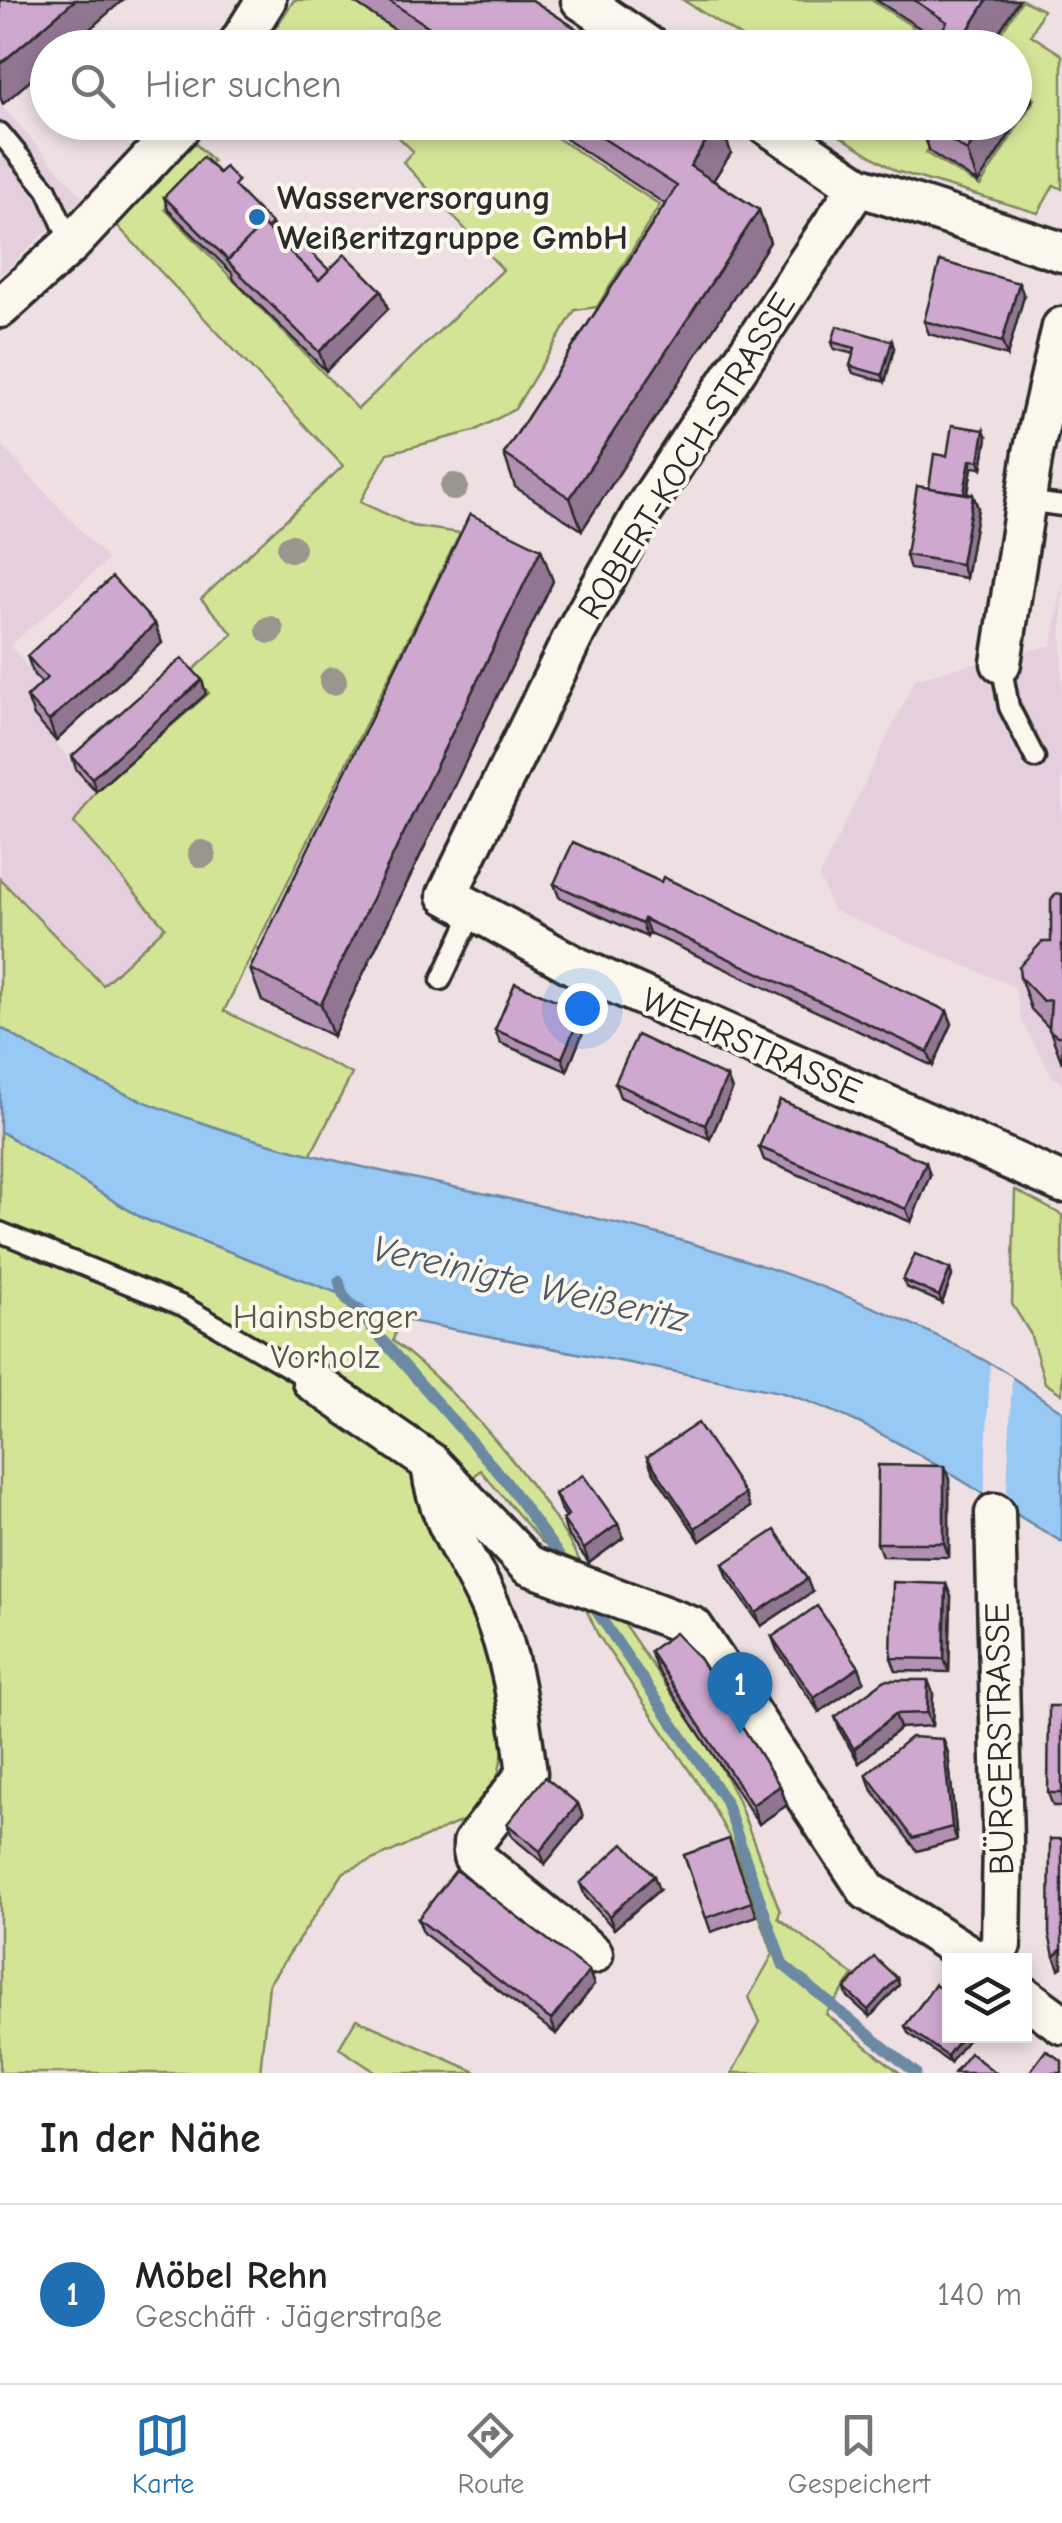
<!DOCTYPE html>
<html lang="de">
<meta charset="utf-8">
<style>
:root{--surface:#fff;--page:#f2f2f2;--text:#222;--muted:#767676;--line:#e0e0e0;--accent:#1f6fb2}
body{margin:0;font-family:"Comic Neue",sans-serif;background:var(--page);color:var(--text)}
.controls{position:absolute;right:30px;bottom:30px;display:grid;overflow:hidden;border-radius:0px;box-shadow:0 5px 15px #0003}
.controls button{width:90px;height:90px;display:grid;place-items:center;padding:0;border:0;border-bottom:2px solid var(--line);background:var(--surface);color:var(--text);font:50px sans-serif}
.you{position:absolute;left:582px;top:1008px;width:35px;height:35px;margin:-25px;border:8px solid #fff;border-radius:50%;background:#1a73e8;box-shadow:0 0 0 15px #1a73e833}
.badge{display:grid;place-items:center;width:65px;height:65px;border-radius:50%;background:var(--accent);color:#fff;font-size:32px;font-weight:700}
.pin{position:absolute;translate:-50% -82px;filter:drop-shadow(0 2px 5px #0008)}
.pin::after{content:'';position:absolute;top:52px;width:35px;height:30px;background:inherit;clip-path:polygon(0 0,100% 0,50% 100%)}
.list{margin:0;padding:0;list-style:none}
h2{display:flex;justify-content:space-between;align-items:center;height:130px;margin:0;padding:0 40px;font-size:42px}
h2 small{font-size:32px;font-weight:400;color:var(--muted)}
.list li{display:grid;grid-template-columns:65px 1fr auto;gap:30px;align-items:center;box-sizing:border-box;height:180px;padding:0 40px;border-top:2px solid var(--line)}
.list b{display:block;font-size:38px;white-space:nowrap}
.list p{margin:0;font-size:32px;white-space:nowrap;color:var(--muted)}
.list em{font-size:32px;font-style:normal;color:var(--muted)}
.icon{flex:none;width:55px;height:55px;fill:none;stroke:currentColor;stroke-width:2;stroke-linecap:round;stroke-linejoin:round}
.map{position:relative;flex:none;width:1062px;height:2073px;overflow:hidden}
.search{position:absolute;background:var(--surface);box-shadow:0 5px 15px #0003;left:30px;right:30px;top:30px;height:110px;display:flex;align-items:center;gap:25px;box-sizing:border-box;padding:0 35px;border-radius:55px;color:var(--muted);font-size:38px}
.sheet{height:310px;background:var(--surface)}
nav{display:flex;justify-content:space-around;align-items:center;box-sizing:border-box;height:140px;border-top:2px solid var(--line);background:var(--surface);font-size:28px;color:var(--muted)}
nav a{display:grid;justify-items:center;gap:5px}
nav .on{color:var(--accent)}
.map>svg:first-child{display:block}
.built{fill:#e5cedd}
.green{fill:#d4e497;stroke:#808861;stroke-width:2.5}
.water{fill:#98c8f4;stroke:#6c89a4;stroke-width:2.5}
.pier{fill:#eedfe3}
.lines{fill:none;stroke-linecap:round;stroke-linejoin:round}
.stream{stroke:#6c89a4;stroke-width:11}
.lane-casing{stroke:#2b2b2b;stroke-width:25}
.street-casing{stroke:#2b2b2b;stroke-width:45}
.lane{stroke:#fbf7ec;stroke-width:18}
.street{stroke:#fbf7ec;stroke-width:38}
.tree{fill:#9a958d}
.wall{fill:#b290b2;stroke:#2b2b2b;stroke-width:2.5}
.shaded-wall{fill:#917691;stroke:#2b2b2b;stroke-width:2.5}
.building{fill:#cfa8cf;stroke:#2b2b2b;stroke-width:2.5}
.poi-dot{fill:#1f6fb2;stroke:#fbf7ec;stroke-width:4}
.labels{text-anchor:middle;stroke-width:8;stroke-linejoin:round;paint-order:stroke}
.poi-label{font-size:35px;font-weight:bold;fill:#2b2b2b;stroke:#fbf7ec;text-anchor:start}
.street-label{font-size:35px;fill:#2b2b2b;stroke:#fbf7ec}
.park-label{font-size:35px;fill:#555946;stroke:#fbf7ec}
.water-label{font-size:38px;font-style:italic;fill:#4c5a67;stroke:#fbf7ec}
</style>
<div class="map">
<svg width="1062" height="2073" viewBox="0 0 1062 2073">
<rect width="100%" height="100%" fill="#eedfe3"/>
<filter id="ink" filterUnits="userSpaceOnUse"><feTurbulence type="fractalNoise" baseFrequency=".01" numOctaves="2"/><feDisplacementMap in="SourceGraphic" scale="20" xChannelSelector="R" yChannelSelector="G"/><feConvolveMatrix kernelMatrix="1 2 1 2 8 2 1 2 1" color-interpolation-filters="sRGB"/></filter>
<g filter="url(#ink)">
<!-- built -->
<g class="built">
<path d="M0,104l83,94 -83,77z"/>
<path d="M0,444l108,116 -98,86 44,51 -20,20 62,74 -21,33 90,102 -62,59 -103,-106z"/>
<path d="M1062,581v502l-10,-7 -31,-56 -6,-33 -182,-77 -14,-33 97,-199 136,-33z"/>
</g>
<!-- green -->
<g class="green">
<path d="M294,0h57l68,47h-156z"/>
<path d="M683,0h188l74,47h-188z"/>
<path d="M1022,0l21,10 -12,25 31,20v134l-8,-4 -16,28 -142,-42 -77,-48h102l-4,8 16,10 -7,12 54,33 55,-87 -20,-14 -1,-37 -22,-1z"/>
<path d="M384,123h150l126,82 -63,102 -22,3 -60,99 -41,22 -86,22 -28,49 52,24 48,7 -236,478 128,63 -42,82c-102,-23 -222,-71 -310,-129v-148l103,106 62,-58 -91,-104 22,-32 113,-98 -18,-21 42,-38 -32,-35 142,-133 -230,-245 78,-82 22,22 -48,48 193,200 145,-139 -100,-108 10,-11z"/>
<path d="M0,1131l142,87 201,77 31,19 24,5 -5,22c69,53 149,146 189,224l-40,-23 -62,-72 -44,51 54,133 17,75 -12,63 -30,28 -121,52 -75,112 -9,89h-260z"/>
<path d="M1015,1190l47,25v179l-17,-11 -15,-50 -18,-29z"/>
<path d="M586,1609l34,9 97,142 20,38 43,113 -2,7 76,57 -28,39 74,59h-168l28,-51 -11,-25 24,-43 -37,-104 -27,-50 -111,-165z"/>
<path d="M356,2019l122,54h-101l-38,-25z"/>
</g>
<!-- water -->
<path class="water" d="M0,1027c198,131 439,147 662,208 114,32 227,72 331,130 24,14 45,32 69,46v131c-92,-54 -179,-119 -282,-150l-406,-78 -31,-19 -201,-77 -142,-87z"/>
<!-- pier -->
<path class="pier" d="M990,1364l22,13 -6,136 -22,-11z"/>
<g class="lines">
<!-- stream -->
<g class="stream">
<path d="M339,1281l4,14 161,184 66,91"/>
<path d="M588,1599l137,201 58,165 133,108"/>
</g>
<defs>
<g id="lane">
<path d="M0,133l47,57 24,54"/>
<path d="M1026,501l36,5"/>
<path d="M1001,663l8,44 26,51"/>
<path d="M441,980l27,-57 -12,-15"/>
<path d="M0,1232l183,74 129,75"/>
</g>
<g id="street">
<path d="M581,0l70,48"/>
<path d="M236,48l30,-48"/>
<path d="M763,122l95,64 204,66"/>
<path d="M858,186l-215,325 -67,120 -129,264 128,71 487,217"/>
<path d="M0,308l71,-64 114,-122"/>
<path d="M1001,663l32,-210 29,-126"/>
<path d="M312,1381l119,82 97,102 165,62 175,264 109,69"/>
<path d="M432,1471c6,49 38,90 58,135 24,55 29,108 37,167l-54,70v13l120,98"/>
<path d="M989,1960l12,-15 2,-104 -8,-328"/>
<path d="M1024,1996l38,28"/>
</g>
</defs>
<!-- lane casing -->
<use href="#lane" class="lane-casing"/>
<!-- street casing -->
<use href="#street" class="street-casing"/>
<!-- lane -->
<use href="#lane" class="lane"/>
<!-- street -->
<use href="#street" class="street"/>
</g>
<!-- trees -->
<g class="tree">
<circle cx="454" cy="487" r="14"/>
<circle cx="291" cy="548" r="14"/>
<circle cx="270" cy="630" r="14"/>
<circle cx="333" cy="681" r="14"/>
<circle cx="202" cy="854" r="14"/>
</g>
<!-- wall -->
<g class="wall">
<path d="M352,0h180l74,48h-183l-70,-46z"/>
<path d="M876,0h143l-30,48h-52l-2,-6 2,-3z"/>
<path d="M1032,100l-54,83 -48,-31 -7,-20 -3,-2 -3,-8h97z"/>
<path d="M540,122h180l11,31 -18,27 46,30 11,32 -188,288 -67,-43 -11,-33 161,-250z"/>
<path d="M243,195l36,46 50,29 59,39 -62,62 -92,-91 -2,-7 -64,-63 -4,-13z"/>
<path d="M1024,296l-17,60 -78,-22 -5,-13z"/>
<path d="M832,342l62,6 -9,34 -32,-9 -3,-7 4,-12 -20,-5z"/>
<path d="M987,437l-5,31 -10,-1 -4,27 5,1 5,13 -12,70 -56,-9 -4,-14 23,-67 18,-32z"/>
<path d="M553,581l-220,455 -71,-35 -12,-32z"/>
<path d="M155,624l7,19 -106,98 -22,-25 -7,-19 15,-14 -8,-8 -7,-19z"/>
<path d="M206,694l-110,97 -20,-22 -4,-13z"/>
<path d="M661,882l286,129 5,13 -19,42 -284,-133 -2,4 -88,-40 -5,-13z"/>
<path d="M1062,894v169l-13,-35 -18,-19 -11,-32 31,-35z"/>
<path d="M586,1025l-19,46 -67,-28 -5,-13z"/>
<path d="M615,1083l117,7 -22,49 -90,-42z"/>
<path d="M759,1147l171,28 -19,47 -147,-62z"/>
<path d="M950,1269l2,7 -10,27 -36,-16 -3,-7z"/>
<path d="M647,1457l103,50 -50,34 -48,-71z"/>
<path d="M949,1479v78l-67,-1 -5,-13z"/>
<path d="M555,1494l68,44 -34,25 -22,-29 -4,-14 3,-3 -6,-9z"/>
<path d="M723,1564l89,28 -51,34 -33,-48z"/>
<path d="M946,1584l5,13 -2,75 -53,-1 -5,-13z"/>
<path d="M772,1637l92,44 -45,31 -42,-62z"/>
<path d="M650,1651l130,135 7,19 -28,19 -102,-154z"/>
<path d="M933,1693l-1,33 -32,2 -41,35 -19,-32 -5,-14z"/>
<path d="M1062,1706v100h-9l-5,-13z"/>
<path d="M943,1739l5,14 9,87 -40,11 -46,-63 -5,-14z"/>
<path d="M578,1804l5,13 -38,47 -33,-27 -5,-13z"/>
<path d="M729,1839l28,77 -46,16 -27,-77z"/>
<path d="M580,1883l79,7 -45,39 -29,-33z"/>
<path d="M418,1919l171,52 5,14 -38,49 -133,-101z"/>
<path d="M897,1978l2,7 -29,32 -23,-21 -2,-7z"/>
<path d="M935,1985l15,78 -42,-30 -3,-7z"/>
</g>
<!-- shaded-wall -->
<g class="shaded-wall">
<path d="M75,0h48l-55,48h-20v17l-45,39 -3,-7v-33z"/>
<path d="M987,0h32l-30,48 -23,-15z"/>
<path d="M1020,68l12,32 -54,83 -11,-32 18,-29h29v-46z"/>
<path d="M718,122h2l11,31 -29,45 -12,-32z"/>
<path d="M759,210l11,32 -188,288 -12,-32z"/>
<path d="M272,224l5,13 -37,37 -8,-8z"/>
<path d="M1019,283l5,13 -17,60 -5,-14z"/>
<path d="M381,290l7,19 -62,62 -7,-19z"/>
<path d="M892,341l2,7 -9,34 -3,-7z"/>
<path d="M984,430l3,7 -5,31 -3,-7z"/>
<path d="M970,460l2,7 -7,40 -2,-7z"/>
<path d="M973,495l5,13 -12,70 -5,-14z"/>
<path d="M541,549l12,32 -220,455 -12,-32z"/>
<path d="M155,624l7,19 -106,98 -7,-20z"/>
<path d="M202,680l4,14 -110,97 -4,-13z"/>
<path d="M644,919l5,14 -2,4 -5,-13z"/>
<path d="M582,1011l4,14 -19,46 -5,-13z"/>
<path d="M947,1011l5,13 -19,42 -5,-14z"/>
<path d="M727,1077l5,13 -22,49 -5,-14z"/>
<path d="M926,1162l4,13 -19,47 -5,-13z"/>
<path d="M950,1269l2,7 -10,27 -3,-7z"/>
<path d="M944,1466l5,13v78l-5,-14z"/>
<path d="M745,1494l5,13 -50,34 -5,-13z"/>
<path d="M618,1524l5,14 -34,25 -5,-14z"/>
<path d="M807,1579l5,13 -51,34 -5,-13z"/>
<path d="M946,1584l5,13 -2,75 -5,-13z"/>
<path d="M859,1667l5,14 -45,31 -5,-14z"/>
<path d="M928,1680l5,13 -1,33 -5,-13z"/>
<path d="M895,1714l5,14 -41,35 -5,-14z"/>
<path d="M943,1739l5,14 9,87 -5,-13z"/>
<path d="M780,1786l7,19 -28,19 -7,-19z"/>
<path d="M578,1804l5,13 -38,47 -5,-13z"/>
<path d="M654,1876l5,14 -45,39 -5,-13z"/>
<path d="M1062,1949v18l-3,2 -5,-13z"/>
<path d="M589,1971l5,14 -38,49 -5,-14z"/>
<path d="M897,1978l2,7 -29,32 -2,-7z"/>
<path d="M962,2036h8l-20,27 -3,-7z"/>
</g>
<!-- building -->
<g class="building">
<path d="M0,0h75l-75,64z"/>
<path d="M388,0h144l74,48h-145z"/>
<path d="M914,0h73l-21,33 22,15h-47l-6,-6 12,-20z"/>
<path d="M1014,65l6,3 -6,8z"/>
<path d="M578,122h140l-28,44 69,44 -189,288 -66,-44 173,-268z"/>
<path d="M922,122h63l-18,29z"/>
<path d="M203,157l16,16 6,-6 13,14 -4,5 38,38 -5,5 -4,-4 -35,35 -64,-63z"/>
<path d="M263,225l56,55 26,-26 36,36 -62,62 -92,-91z"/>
<path d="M289,231l40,39 -10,10 -40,-39z"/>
<path d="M940,261l79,22 -17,59 -78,-21z"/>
<path d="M837,326l55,15 -10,34 -32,-9 5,-18 -23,-6z"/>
<path d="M952,425l32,5 -5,31 -9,-1 -6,33 -35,-5 5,-34 13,2z"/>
<path d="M917,486l56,9 -12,69 -55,-9z"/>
<path d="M470,514l71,35 -220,455 -71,-35z"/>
<path d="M112,577l43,47 -106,97 -22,-24 20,-19 -20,-22z"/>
<path d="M182,658l20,22 -110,98 -20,-22z"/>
<path d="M573,842l88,40 2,-5 284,134 -19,41 -284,-133 -2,5 -88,-40z"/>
<path d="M1056,894h6v142h-5l-8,-6 2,-30 -8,1 -23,-24 -1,-10 23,-25h9v-42z"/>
<path d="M515,983l67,28 -20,47 -67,-28z"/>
<path d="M637,1035l90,42 -22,48 -90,-42z"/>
<path d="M780,1100l146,62 -20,47 -147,-62z"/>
<path d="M915,1254l35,15 -11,27 -36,-16z"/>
<path d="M698,1423l47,71 -50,34 -48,-71z"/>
<path d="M878,1465l66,1v77h-67z"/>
<path d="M583,1475l35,49 -34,25 -21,-29 5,-5 -13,-21z"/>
<path d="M775,1530l32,49 -51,34 -33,-49z"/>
<path d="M893,1582l53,2 -2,75 -53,-1z"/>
<path d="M817,1606l42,61 -45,31 -42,-61z"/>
<path d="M675,1633l24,25 81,128 -28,19 -102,-154z"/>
<path d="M885,1680h43l-1,33 -32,1 -41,35 -19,-32z"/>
<path d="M1049,1706h13v87h-14z"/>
<path d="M911,1737l32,2 9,88 -39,11 -47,-64z"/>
<path d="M545,1777l33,27 -38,47 -33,-27z"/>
<path d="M729,1839l23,63 -46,16 -22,-63z"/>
<path d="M1050,1839h12v110l-8,7 -5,-22z"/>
<path d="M624,1843l30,33 -45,40 -29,-33z"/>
<path d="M456,1870l133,101 -38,49 -133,-101z"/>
<path d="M874,1957l23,21 -29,32 -23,-21z"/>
<path d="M935,1985l15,10v41h12l-15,20 -42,-30z"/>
<path d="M1046,2050l16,11v12h-33z"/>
<path d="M970,2053l26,20h-42z"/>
</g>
</g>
<!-- markers -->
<circle class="poi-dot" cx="257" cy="217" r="10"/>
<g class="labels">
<!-- poi labels -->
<g class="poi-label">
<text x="277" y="209">Wasserversorgung<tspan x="277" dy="40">Weißeritzgruppe GmbH</tspan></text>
</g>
<!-- street labels -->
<g class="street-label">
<text transform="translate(686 456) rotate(-58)" y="12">ROBERT-KOCH-STRASSE</text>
<text transform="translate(752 1045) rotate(24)" y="12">WEHRSTRASSE</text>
<text transform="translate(999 1739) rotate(-91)" y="12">BÜRGERSTRASSE</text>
</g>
<!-- park labels -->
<g class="park-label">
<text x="325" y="1328">Hainsberger<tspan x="325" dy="40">Vorholz</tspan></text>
</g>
<!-- water labels -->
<g class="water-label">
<text transform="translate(530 1283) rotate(13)" y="13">Vereinigte Weißeritz</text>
</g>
</g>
</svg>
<div class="controls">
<button><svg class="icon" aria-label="layers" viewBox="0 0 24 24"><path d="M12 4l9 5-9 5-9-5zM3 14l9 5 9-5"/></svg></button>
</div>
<div class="you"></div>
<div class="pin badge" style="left:740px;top:1734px">1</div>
<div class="search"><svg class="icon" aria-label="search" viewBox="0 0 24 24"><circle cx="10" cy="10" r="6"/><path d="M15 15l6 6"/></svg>Hier suchen</div>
</div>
<section class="sheet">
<h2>In der Nähe<small></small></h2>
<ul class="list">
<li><span class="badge">1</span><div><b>Möbel Rehn</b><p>Geschäft · Jägerstraße</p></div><em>140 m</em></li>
</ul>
</section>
<nav>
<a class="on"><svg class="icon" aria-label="map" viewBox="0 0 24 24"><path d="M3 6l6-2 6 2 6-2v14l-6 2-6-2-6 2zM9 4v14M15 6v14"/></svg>Karte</a>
<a><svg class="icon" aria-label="directions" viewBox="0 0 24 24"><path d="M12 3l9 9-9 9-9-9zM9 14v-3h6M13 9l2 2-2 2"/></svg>Route</a>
<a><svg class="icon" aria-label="saved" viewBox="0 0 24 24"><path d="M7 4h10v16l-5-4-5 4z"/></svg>Gespeichert</a>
</nav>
